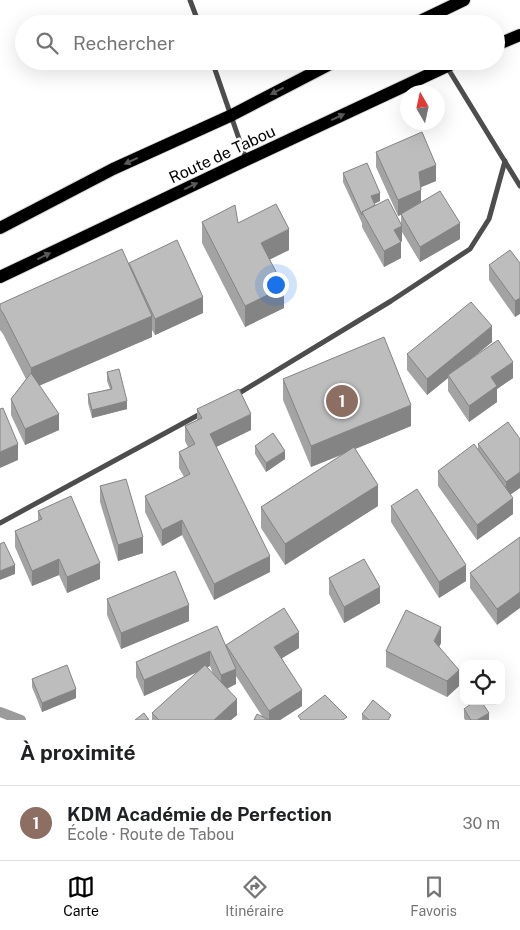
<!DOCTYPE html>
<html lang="fr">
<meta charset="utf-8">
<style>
:root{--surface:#fff;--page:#f2f2f2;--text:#202124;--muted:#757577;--line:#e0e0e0;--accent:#000}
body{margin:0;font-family:"Public Sans",sans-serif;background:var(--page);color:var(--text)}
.controls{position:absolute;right:15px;bottom:15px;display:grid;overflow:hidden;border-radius:10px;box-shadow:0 5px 20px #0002}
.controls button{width:45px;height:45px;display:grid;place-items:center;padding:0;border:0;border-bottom:1px solid var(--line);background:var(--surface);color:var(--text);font:25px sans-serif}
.compass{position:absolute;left:400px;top:85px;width:45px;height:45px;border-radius:50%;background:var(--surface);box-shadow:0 5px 20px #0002;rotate:351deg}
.you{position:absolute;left:275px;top:284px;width:18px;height:18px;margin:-12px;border:4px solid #fff;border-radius:50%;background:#1a73e8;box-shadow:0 0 0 8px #1a73e833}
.badge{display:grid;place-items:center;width:32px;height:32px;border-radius:50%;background:var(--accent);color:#fff;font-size:16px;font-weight:700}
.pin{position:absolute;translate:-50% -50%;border:2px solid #fff;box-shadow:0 1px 5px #0006}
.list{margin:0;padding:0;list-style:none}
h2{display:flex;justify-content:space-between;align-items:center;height:65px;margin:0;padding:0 20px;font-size:21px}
h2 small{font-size:16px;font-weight:400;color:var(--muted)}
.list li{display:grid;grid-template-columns:32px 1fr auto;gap:15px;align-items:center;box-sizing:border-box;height:75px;padding:0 20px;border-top:1px solid var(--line)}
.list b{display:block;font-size:19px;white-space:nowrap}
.list p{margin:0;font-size:16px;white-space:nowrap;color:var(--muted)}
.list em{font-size:16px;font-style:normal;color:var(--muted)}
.icon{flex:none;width:28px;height:28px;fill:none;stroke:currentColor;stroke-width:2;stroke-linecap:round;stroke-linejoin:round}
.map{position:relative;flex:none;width:520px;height:720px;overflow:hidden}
.search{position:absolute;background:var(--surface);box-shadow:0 5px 20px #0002;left:15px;right:15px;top:15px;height:55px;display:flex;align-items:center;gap:12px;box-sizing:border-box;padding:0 18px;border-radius:28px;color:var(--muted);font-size:19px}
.sheet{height:140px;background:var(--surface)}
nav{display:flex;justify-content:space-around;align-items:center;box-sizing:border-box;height:70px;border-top:1px solid var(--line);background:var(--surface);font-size:14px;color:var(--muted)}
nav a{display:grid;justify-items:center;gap:2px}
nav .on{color:var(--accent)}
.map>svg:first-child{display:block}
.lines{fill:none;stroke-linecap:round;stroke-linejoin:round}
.stream{stroke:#9b9b9b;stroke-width:10}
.primary-casing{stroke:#dbdbdb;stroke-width:14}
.minor{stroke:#4d4d4d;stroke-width:5}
.primary{stroke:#000;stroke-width:12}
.wall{fill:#a3a3a3;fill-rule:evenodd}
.shaded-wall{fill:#848484}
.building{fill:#bdbdbd;stroke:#848484}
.oneway{fill:#595959}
.labels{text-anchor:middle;stroke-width:4.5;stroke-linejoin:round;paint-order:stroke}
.street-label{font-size:16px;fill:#000;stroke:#fff}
</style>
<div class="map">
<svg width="520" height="720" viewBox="0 0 520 720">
<rect width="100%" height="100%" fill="#fff"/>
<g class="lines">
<!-- stream -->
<path class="stream" d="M0,712l21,8"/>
<defs>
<g id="primary">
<path d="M414,24l50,-24"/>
<path d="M496,45l24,-10"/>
<path d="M0,228l113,-59 119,-54 104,-54"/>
<path d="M0,277l246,-117 212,-99"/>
</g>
</defs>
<!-- primary casing -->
<use href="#primary" class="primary-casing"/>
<!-- minor -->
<g class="minor">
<path d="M190,0l9,24"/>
<path d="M212,61l34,98"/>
<path d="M447,67l73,119"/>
<path d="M236,395l155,-94 79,-52 19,-30 16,-58"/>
<path d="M0,523l202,-110"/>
</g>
<!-- primary -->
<use href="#primary" class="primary"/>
</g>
<!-- wall -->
<g class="wall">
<path d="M376,152l60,29 -15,6v15l39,37 -40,23 -18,-30v9l-1,1v16l-17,9 -22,-40v-4l-19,-41v-9l37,28 -6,3 1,1 26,18v-8l-3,1 -22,-49z"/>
<path d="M202,222l36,1 51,27 -19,9 14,49 -39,19 -43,-84z"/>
<path d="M520,263l-5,54 -26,-37v-15z"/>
<path d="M129,264l74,49 -48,22 -3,-5v7l-113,49 20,44 -34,15 -14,-30v-16l15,-20 -23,-45 -3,-4v-26z"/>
<path d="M492,342l-21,17 42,19 -16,11v13l-28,20 -21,-31v-13l-21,17 -20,-25v-16z"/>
<path d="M107,372l20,37 -35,9 -4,-15v-9l22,-5 -3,-8z"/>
<path d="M283,379l128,47 -56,23 23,57 -93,59 -24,-37v-21l83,-53 -33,13 -28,-67z"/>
<path d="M197,409l54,21 -35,17 54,125 -56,28 -32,-65 -20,11 -17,-34v-16l39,-19 -5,-9v-16l9,-5 -3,-6v-15l12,-6z"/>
<path d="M508,422l3,72 2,20 -36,26 -39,-54v-15l40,-23v-4z"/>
<path d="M255,446l30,13 -19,13 -11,-18z"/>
<path d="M100,486l43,67 -25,8 -18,-59z"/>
<path d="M391,506l75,75 -27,17 -48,-76z"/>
<path d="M38,511l62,68 -33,14 -8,-18 -27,11 -17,-39v-16l23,-10z"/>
<path d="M520,537l-23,88 -27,-37v-15z"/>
<path d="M329,578l51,25 -36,20 -15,-29z"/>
<path d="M107,599l82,22 -68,28 -14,-34z"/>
<path d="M441,643l-2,4 20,39 -12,11 -61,-30v-16z"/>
<path d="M226,646l73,2 -17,10 20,48 -22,14h-26l8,-4 -26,-40v8l-9,5 10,26 -6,5h-79v-7l46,-41 -54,24 -8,-19v-15zM210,666l3,8 -6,-7z"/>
<path d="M32,679l44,19 -34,14 -10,-25z"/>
<path d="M464,709l25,11h-24l-1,-2z"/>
<path d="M362,714l29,6h-29z"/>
</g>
<!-- shaded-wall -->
<g class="shaded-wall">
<path d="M436,165v16l-17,7v-16z"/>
<path d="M421,190v15l-23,11v-16z"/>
<path d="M380,193v8l-9,4v-9z"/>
<path d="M460,223v16l-40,23v-15z"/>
<path d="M402,226v15l-8,4v-15z"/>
<path d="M289,229v21l-28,14v-21z"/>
<path d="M401,242v16l-17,9v-16z"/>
<path d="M284,287v21l-39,19v-21z"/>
<path d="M203,297v16l-48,22v-16z"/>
<path d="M520,298v16l-5,3v-16z"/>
<path d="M152,316v21l-121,52v-21z"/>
<path d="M492,326v16l-43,35 -1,-2v3l-21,17v-16z"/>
<path d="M513,362v16l-16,11v13l-28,20v-16l22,-29z"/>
<path d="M127,401v8l-35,9v-8z"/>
<path d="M411,405v21l-100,41v-21z"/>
<path d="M59,414v16l-34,15v-16z"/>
<path d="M251,414v16l-41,20v-16z"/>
<path d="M18,444v16l-18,8v-16z"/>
<path d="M285,451v8l-19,13v-9z"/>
<path d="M520,472v16l-14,10v-16z"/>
<path d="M378,485v21l-93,59v-21z"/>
<path d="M513,498v16l-36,26v-15z"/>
<path d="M182,520v15l-20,11v-16z"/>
<path d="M143,537v16l-25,8v-16z"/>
<path d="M270,556v16l-56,28v-16z"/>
<path d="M59,559v16l-27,11v-15z"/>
<path d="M100,563v16l-33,14v-16z"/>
<path d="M15,565v9l-15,6v-9z"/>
<path d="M466,565v16l-27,17v-16z"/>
<path d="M380,587v16l-36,20v-16z"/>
<path d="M520,592v16l-23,17v-16z"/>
<path d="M189,605v16l-68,28v-16z"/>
<path d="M441,627v16l-7,14v-16z"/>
<path d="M299,632v16l-25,15v-16z"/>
<path d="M210,651v15l-66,30v-16z"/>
<path d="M236,669v15l-15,7v-16z"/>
<path d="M459,670v16l-12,11v-16z"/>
<path d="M76,689v9l-34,14v-9z"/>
<path d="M302,690v16l-22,14h-11v-9z"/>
<path d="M237,699v16l-6,5h-17z"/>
<path d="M489,713v7h-12z"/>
</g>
<!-- building -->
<g class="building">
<path d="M422,132l14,33 -17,7 2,18 -23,10 -22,-48z"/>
<path d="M367,163l13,30 -9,3 4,9 -13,7v3l-19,-42z"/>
<path d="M440,191l20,32 -40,24 -19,-33z"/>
<path d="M388,199l14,27 -8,4 7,12 -17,9 -22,-39z"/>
<path d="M276,204l13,25 -28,14 23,44 -39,19 -43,-84 33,-17 3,18z"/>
<path d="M177,240l26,57 -48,22 -26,-56z"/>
<path d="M122,249l30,67 -121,52 -28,-55 -3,-4v-5z"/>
<path d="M510,250l10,13v35l-5,3 -26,-36z"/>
<path d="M471,302l21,24 -65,53 -20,-25z"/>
<path d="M384,337l27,68 -100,41 -28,-67z"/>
<path d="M498,340l15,22 -22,15 6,9 -28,20 -21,-31z"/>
<path d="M119,369l8,32 -35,9 -4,-16 24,-5 -5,-17z"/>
<path d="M31,373l28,41 -34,15 -14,-30z"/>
<path d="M239,389l12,25 -41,20 60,122 -56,28 -32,-64 -20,10 -17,-34 45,-22 -11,-22 16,-8 -10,-18 17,-8 -5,-9z"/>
<path d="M3,408l15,36 -18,8v-43z"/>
<path d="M508,422l12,17v33l-14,10 -28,-38z"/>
<path d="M273,433l12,18 -19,12 -11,-17z"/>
<path d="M474,444l39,54 -36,27 -39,-54z"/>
<path d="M354,447l24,38 -93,59 -24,-37z"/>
<path d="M126,479l17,58 -25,8 -18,-59z"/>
<path d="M417,489l49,76 -27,17 -48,-76z"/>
<path d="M71,496l29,67 -33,14 -8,-18 -27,12 -17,-40 27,-12 -4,-8z"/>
<path d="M520,537v55l-23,17 -27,-36z"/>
<path d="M4,542l11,23 -15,6v-27z"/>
<path d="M364,559l16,28 -36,20 -15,-29z"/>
<path d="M175,571l14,34 -68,28 -14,-34z"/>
<path d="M284,608l15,24 -25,15 28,43 -33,21 -43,-66z"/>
<path d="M406,610l35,17 -7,14 25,29 -12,11 -61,-30z"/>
<path d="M217,626l19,43 -15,6 -11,-24 -66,29 -8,-18z"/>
<path d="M67,665l9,24 -34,14 -10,-24z"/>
<path d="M205,665l32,34 -23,21h-55l-7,-7z"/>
<path d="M325,695l22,22 -4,3h-42l-3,-4z"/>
<path d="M373,700l18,15 -3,5h-19l-7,-6z"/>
<path d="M475,701h6l8,12 -12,7h-6l-7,-11z"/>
<path d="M144,713l5,7h-14z"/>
<path d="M257,714l12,6h-15z"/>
</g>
<!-- one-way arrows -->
<defs><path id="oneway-solid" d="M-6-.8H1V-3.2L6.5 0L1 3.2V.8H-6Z" transform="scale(1.25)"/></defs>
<g class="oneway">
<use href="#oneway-solid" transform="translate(277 91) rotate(153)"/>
<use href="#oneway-solid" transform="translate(338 117) rotate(-25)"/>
<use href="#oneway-solid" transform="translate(131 161) rotate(155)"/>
<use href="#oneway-solid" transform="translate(191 186) rotate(-26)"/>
<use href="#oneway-solid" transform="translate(44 256) rotate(-26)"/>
</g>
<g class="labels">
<!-- street labels -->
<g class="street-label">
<text transform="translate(222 154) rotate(-25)" y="6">Route de Tabou</text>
</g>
</g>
</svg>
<div class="controls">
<button><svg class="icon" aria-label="locate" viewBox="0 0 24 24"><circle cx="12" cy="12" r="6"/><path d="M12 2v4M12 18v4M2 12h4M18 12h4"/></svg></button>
</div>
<svg class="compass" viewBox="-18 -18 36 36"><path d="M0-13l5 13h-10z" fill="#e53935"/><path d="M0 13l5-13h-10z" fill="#757577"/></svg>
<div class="you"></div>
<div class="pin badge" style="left:342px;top:401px;background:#8d6e63">1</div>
<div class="search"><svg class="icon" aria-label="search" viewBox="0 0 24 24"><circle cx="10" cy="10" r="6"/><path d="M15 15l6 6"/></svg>Rechercher</div>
</div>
<section class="sheet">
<h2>À proximité<small></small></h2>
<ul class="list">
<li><span class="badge" style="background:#8d6e63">1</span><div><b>KDM Académie de Perfection</b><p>École · Route de Tabou</p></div><em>30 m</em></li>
</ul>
</section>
<nav>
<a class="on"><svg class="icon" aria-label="map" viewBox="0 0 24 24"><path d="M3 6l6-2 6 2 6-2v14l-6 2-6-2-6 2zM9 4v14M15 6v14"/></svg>Carte</a>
<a><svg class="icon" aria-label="directions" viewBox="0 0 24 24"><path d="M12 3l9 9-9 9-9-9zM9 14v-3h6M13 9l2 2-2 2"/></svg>Itinéraire</a>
<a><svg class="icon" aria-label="saved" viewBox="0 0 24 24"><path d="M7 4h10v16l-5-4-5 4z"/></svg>Favoris</a>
</nav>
